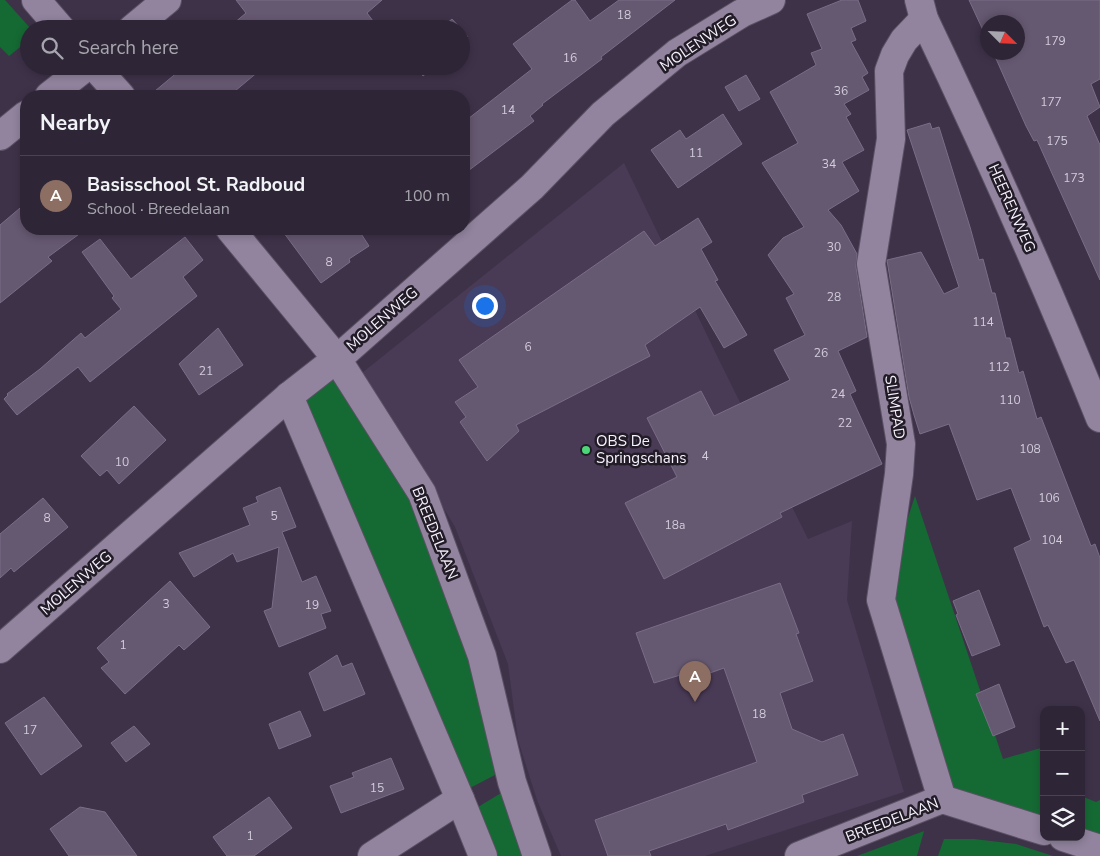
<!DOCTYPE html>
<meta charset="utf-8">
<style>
:root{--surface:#2e2637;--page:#362e3f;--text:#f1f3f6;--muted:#a7a5ad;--line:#494352;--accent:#4cd677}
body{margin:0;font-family:"Nunito Sans",sans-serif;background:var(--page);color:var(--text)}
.controls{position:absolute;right:15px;bottom:15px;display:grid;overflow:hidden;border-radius:10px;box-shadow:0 2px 8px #0003}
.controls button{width:45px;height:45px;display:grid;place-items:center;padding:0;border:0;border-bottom:1px solid var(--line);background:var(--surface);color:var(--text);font:25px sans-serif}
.compass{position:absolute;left:980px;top:15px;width:45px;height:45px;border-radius:50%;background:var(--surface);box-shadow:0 2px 8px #0003;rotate:114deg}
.you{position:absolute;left:484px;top:305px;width:18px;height:18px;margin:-12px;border:4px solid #fff;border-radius:50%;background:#1a73e8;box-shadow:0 0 0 8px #1a73e833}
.badge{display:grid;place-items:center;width:32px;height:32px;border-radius:50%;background:var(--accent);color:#fff;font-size:16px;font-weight:700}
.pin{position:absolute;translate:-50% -41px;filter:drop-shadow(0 1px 2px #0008)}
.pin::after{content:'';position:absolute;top:26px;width:18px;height:15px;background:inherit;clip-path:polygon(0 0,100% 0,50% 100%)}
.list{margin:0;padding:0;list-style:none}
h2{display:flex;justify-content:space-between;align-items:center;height:65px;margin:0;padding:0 20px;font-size:21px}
h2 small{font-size:16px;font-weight:400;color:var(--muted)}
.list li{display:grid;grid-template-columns:32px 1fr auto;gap:15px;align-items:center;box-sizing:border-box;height:80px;padding:0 20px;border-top:1px solid var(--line)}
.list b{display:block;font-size:19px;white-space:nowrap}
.list p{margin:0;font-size:16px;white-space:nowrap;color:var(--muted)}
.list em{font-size:16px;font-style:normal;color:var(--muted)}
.icon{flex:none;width:28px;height:28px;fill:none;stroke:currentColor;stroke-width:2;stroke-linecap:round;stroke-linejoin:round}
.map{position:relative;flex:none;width:1100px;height:856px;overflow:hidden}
.search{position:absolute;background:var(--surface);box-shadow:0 2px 8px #0003;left:20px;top:20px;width:450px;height:55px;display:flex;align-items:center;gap:12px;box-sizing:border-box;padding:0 18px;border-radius:28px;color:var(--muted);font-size:19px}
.panel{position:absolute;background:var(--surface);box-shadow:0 2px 8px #0003;left:20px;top:90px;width:450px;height:145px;border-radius:20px}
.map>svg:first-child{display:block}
.built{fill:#493a56}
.green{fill:#156a33}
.building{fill:#655871;stroke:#7a6d87}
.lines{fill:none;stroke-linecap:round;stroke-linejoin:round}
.minor-casing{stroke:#5b5164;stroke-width:30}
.tertiary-casing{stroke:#5b5164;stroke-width:30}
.minor{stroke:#92849f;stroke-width:28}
.tertiary{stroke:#92849f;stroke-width:28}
.poi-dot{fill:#4cd677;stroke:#221c27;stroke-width:2}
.labels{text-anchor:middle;stroke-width:5;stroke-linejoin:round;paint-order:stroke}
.number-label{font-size:12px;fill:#d2ccdb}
.street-label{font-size:15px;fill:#f7f2fe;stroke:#221c27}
.poi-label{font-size:15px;fill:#f7f2fe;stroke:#221c27;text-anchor:start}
</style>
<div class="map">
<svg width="1100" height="856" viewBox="0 0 1100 856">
<rect width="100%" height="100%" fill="#3e3249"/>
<!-- built -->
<path class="built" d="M624,163l96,199 88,177 44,-18 -5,79 57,192 -199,64h-144l-24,-56 -19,-60 -10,-76 -53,-137 -93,-154z"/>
<!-- green -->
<g class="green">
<path d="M0,0h5l26,29h-2v11l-20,16 -9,-9z"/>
<path d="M333,380l83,118 59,170 20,107 -29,15 -163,-395z"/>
<path d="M915,496l88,263 41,-12v79l-98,-37 -50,-171 -2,-27 4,-43z"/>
<path d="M506,790l26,66h-36l-18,-49z"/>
<path d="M1081,794l5,4 10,4 4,-2v42l-19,-5z"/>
<path d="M924,831l-7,25h-60z"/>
<path d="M944,839h30l42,5 37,12h-115z"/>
</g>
<!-- building -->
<g class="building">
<path d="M236,0h146l-15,13 12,16h-152l19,-16z"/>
<path d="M572,0h3l15,21 29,-21h56l-74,57 1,2 -60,45 1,1 -13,11 4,5 -70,53v-52l68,-53 -19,-25z"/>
<path d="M842,0h16l8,21 -15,7 5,12 -5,2 17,31 -6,4 7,13 -25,14 7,10 -5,3 18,33 -22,12 17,29 -31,19 13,15 16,29 -1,13 11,70 -29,14 18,40 -6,3 32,70 -102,49 2,4 -118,62 -39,-76 52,-26 -30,-59 54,-27 13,25 76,-36 -16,-30 31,-15 -19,-37 8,-4 -26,-39 15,-17 21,-11 -42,-64 36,-20 -28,-51 46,-27 -5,-12 11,-4 -15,-35z"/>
<path d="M969,0h131v79l-9,5 9,23 -13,9 13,29v135l-63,-140 -3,1 -8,-15 -33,-74h25v-30h-30v19z"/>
<path d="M452,19l9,10h-21z"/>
<path d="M461,29l7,8 -7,6z"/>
<path d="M185,66h80l-36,30h-80z"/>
<path d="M415,66h20l-12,10z"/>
<path d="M746,75l14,24 -21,12 -14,-24z"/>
<path d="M723,114l19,30 -64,44 -27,-38 29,-20 6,9z"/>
<path d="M930,123l2,6 7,-2 31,100 9,33 4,-1 9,34h3l11,45h4l9,35 4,-2 14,48 4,-2 50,129 4,-2 5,14v163l-26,-61 -8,3 -18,-38 -4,2 -30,-79 17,-8 -20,-52 -34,12 -28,-76 -29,10 -6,-19 -5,-18 -22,-137 34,-8 23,42 15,-7 -52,-157z"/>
<path d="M26,203v26h60l-38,28 4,4 -52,42v-78z"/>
<path d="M698,218l14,24 -11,7 17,31 -3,1 32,54 -23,13 -24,-41 -55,38 5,11 -134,69 3,6 -32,30 -27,-39 6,-5 -11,-15 23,-15 -19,-27 185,-129 11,15z"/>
<path d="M281,229h77l11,17 -20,13 1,3 -29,21z"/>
<path d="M185,237l18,23 -20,17 14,19 -107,86 -12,-15 -61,48 -13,-16 4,-4 -1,-1 33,-25 41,-36 4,5 36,-29 -9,-11 2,-2 -32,-44 18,-13 31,40z"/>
<path d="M218,328l25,37 -44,30 -20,-31z"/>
<path d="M134,406l32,34 -47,44 -12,-14 -7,6 -19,-20z"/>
<path d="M280,487l16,40 -14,5 20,50 14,-6 15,35 -10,3 5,14 -47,19 -15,-36 8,-3 7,-61 -42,15 -4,-9 -39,24 -15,-24 71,-28 -7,-17 15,-6 -2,-5z"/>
<path d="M43,498l25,29 -54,45 -3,-4 -11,10v-44z"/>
<path d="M170,581l40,46 -26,23 -5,-5 -54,49 -24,-26 8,-6 -12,-14z"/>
<path d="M780,583l19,50 -3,1 17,47 -33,12 12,36 30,13 21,-8 15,41 -56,20 2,7 -76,28 -2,-6 -77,27 2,5h-43l-13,-36 162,-58 -33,-94 -34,12 -3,-7 -33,10 -18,-50z"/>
<path d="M979,590l21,55 -28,11 -16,-41 2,-1 -5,-13z"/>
<path d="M337,655l5,12 10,-4 13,31 -41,17 -15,-38z"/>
<path d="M999,684l16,43 -22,9 -17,-42z"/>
<path d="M44,697l38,49 -41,29 -36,-52z"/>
<path d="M300,711l11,25 -32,13 -10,-25z"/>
<path d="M134,726l16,18 -24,18 -15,-19z"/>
<path d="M391,758l13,31 -63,24 -11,-27 24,-9 -2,-4z"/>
<path d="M269,797l23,31 -38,28h-27l-14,-19z"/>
<path d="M80,807l25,5 32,44h-68l-19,-27z"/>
</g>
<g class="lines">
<defs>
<g id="minor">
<path d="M36,0l25,29"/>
<path d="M919,0l5,19c63,132 122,264 176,399"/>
<path d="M924,19l-20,21 -9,15 -6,16 2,68 -20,125 30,180 -2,30 -18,126 61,199"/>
<path d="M94,66l27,30"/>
<path d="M230,229l107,130 85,134 60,163 30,126 25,74"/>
<path d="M289,396l171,403 23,57"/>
<path d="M0,649l289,-253 55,-43 188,-166 71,-73 74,-61 65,-40 29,-13"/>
<path d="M1063,837l37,12"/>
<path d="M372,856l88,-57"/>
<path d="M799,856l143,-57 102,32"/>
</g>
<g id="tertiary">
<path d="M132,29l35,-29"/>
<path d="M49,96l38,-30"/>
<path d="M0,136l26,-21"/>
</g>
</defs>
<!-- minor casing -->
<use href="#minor" class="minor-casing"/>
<!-- tertiary casing -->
<use href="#tertiary" class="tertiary-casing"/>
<!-- minor -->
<use href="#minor" class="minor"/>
<!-- tertiary -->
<use href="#tertiary" class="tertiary"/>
</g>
<!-- markers -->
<circle class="poi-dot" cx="586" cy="450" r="5"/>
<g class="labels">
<!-- number labels -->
<g class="number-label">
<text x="624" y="19">18</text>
<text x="1055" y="45">179</text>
<text x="570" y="62">16</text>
<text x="841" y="95">36</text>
<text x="1051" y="106">177</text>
<text x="508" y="114">14</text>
<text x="1057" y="145">175</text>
<text x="696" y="157">11</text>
<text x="829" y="168">34</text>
<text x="1074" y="182">173</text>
<text x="834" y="251">30</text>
<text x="329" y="266">8</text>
<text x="834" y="301">28</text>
<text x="983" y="326">114</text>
<text x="528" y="351">6</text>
<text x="821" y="357">26</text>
<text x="999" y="371">112</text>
<text x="206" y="375">21</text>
<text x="838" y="398">24</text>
<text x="1010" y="404">110</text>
<text x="845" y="427">22</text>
<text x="1030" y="453">108</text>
<text x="705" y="460">4</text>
<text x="122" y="466">10</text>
<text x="1049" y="502">106</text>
<text x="274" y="520">5</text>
<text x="47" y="522">8</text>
<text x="675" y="529">18a</text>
<text x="1052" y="544">104</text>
<text x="166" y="608">3</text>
<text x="312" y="609">19</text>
<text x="123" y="649">1</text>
<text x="759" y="718">18</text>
<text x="30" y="734">17</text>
<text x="377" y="792">15</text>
<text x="250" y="840">1</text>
</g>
<!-- street labels -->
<g class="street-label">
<text transform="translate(698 43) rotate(-34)" y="5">MOLENWEG</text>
<text transform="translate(1012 208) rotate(66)" y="5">HEERENWEG</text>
<text transform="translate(382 319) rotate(-41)" y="5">MOLENWEG</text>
<text transform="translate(895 407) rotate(81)" y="5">SLIMPAD</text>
<text transform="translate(435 533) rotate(68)" y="5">BREEDELAAN</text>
<text transform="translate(76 583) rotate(-41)" y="5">MOLENWEG</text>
<text transform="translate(892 820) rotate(-21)" y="5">BREEDELAAN</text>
</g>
<!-- poi labels -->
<g class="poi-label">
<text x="596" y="446">OBS De<tspan x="596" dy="17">Springschans</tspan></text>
</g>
</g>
</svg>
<div class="controls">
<button>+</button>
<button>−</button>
<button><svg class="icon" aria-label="layers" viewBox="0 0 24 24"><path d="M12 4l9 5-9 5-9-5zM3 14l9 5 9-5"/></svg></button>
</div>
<svg class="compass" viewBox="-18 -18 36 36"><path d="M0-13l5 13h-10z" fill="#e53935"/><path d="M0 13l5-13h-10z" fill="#a7a5ad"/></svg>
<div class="you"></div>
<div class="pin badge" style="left:695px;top:702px;background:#8d6e63">A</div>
<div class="search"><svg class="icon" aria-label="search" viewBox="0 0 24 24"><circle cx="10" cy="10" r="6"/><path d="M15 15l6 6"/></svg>Search here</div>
<section class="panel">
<h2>Nearby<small></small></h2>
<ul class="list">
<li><span class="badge" style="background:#8d6e63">A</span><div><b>Basisschool St. Radboud</b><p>School · Breedelaan</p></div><em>100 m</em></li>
</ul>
</section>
</div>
